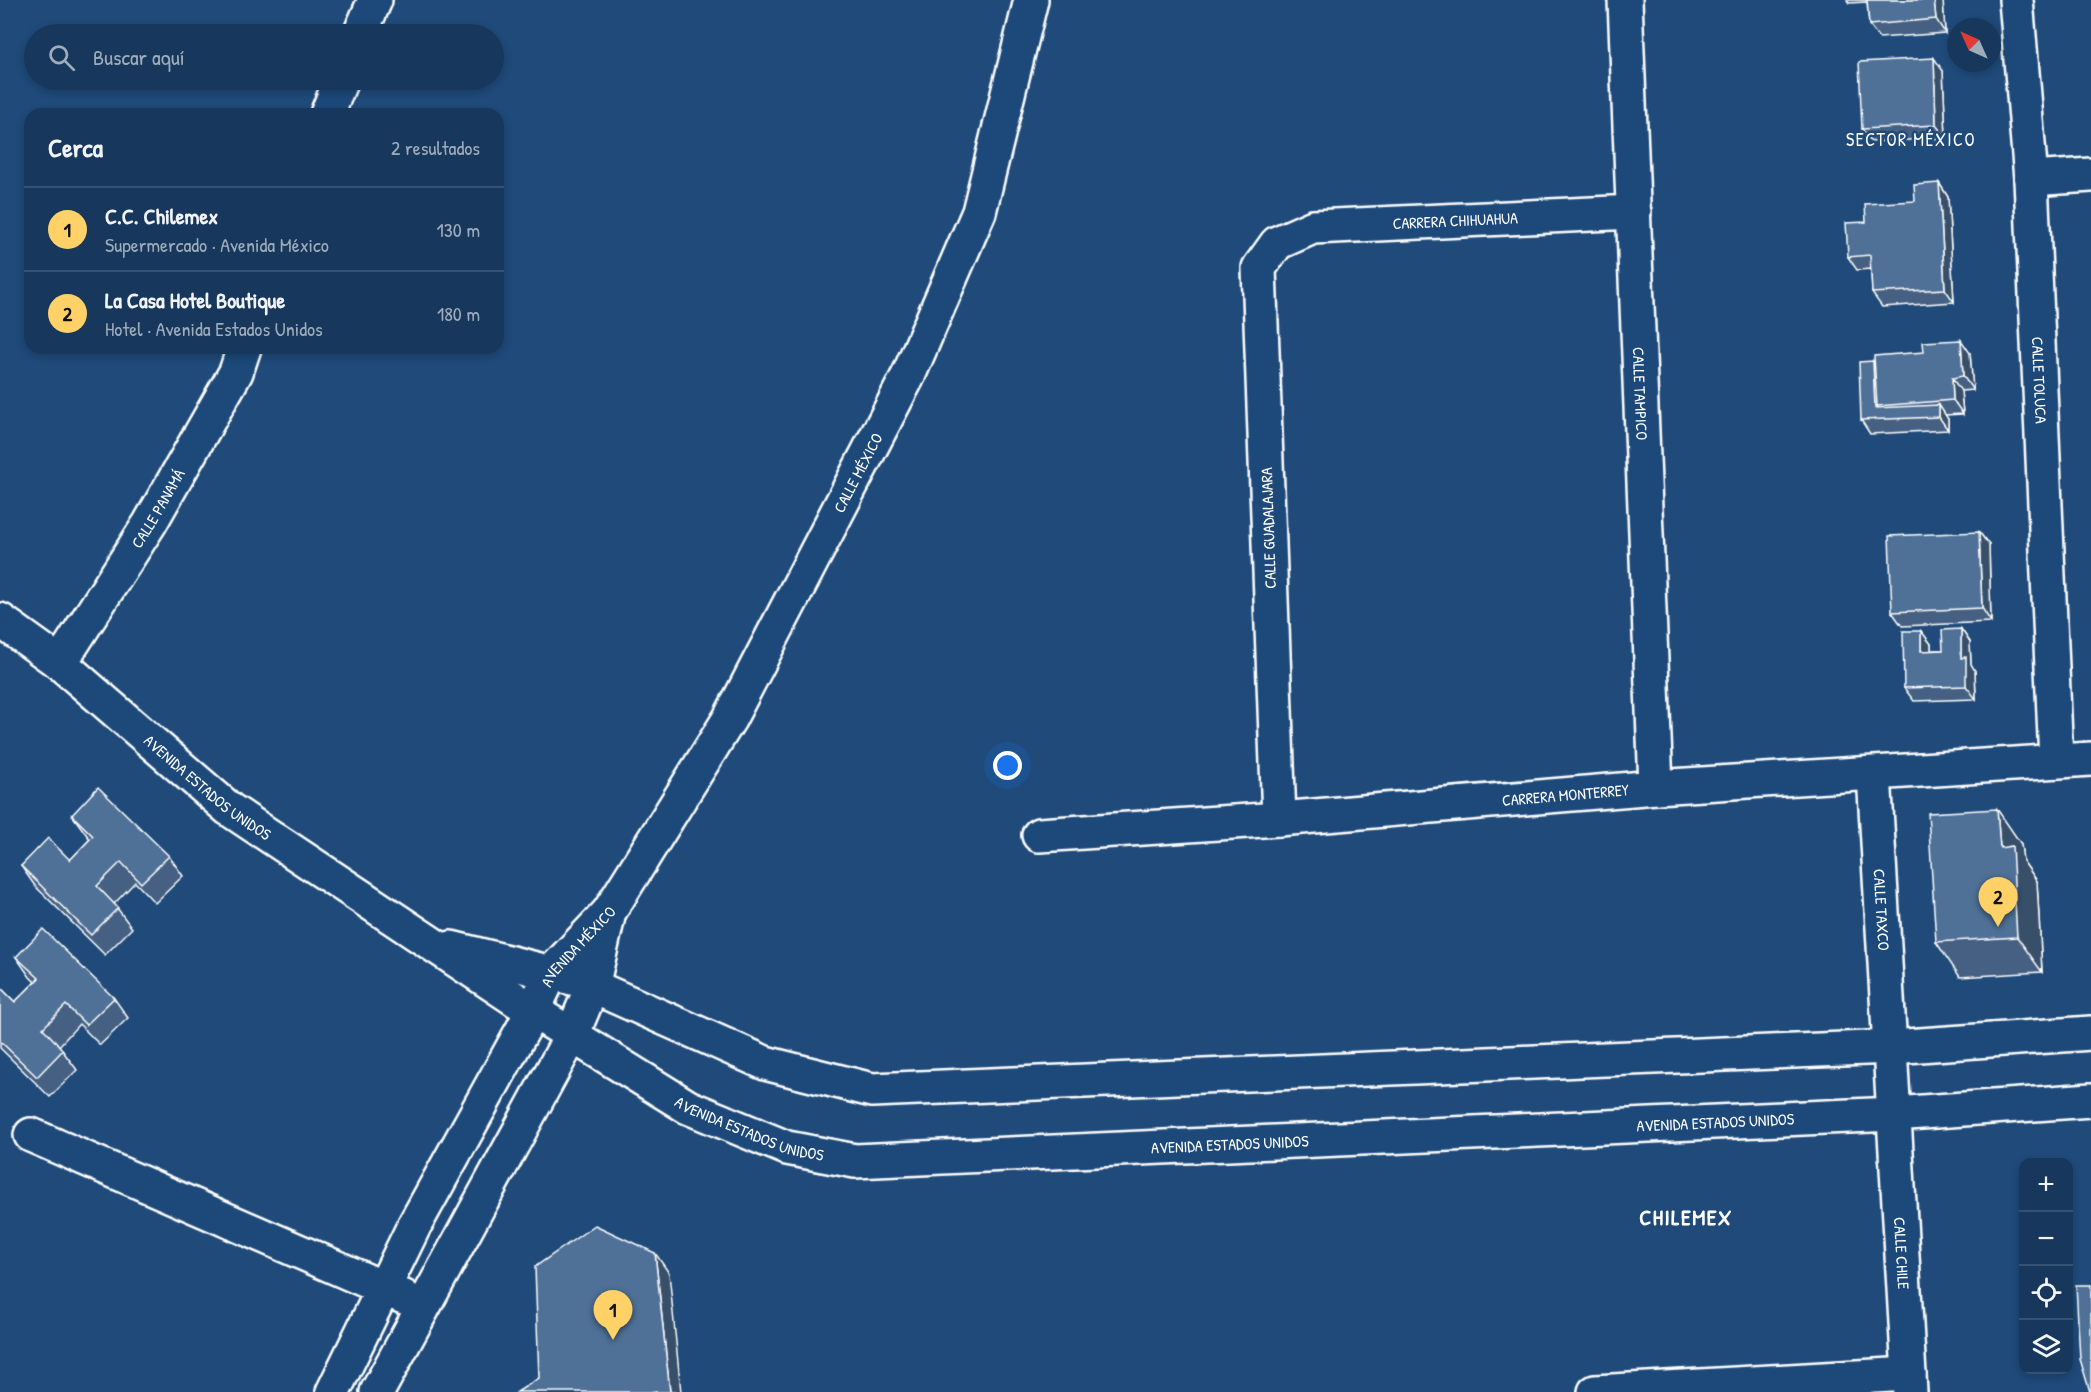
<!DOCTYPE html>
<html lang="es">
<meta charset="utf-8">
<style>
:root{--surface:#17385c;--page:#244365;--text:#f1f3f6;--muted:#9eacbb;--line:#365272;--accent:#ffd166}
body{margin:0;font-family:"Patrick Hand",sans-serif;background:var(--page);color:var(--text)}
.controls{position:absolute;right:18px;bottom:18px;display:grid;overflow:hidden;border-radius:12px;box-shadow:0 3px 9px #0003}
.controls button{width:54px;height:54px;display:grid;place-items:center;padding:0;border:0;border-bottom:2px solid var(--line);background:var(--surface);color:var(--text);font:30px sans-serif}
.compass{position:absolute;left:1947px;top:18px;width:54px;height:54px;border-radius:50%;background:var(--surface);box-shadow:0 3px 9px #0003;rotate:315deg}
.you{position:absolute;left:1008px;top:766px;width:21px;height:21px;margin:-15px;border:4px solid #fff;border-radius:50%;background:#1a73e8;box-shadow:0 0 0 9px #1a73e833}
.badge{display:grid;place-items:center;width:39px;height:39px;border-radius:50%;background:var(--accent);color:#111;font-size:20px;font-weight:700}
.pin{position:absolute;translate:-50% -50px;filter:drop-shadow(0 2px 3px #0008)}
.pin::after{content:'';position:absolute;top:32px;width:21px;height:18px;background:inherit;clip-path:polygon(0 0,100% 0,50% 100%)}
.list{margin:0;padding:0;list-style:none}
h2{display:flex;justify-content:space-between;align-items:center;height:78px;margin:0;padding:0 24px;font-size:26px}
h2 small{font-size:20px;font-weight:400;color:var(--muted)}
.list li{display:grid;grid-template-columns:39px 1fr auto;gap:18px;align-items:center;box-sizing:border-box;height:84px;padding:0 24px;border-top:2px solid var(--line)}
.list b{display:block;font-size:22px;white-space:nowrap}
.list p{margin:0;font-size:20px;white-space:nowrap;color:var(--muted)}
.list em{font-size:20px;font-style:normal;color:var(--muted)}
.icon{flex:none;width:33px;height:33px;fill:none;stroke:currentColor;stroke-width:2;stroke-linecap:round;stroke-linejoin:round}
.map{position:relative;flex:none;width:2091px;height:1392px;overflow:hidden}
.search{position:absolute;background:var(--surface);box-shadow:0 3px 9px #0003;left:24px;top:24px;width:480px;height:66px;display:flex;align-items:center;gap:15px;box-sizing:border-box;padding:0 21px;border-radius:33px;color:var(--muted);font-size:22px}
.panel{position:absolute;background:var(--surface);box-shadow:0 3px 9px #0003;left:24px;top:108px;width:480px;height:246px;border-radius:18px}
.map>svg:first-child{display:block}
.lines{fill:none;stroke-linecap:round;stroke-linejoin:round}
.street-casing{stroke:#fff;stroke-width:38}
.secondary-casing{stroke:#fff;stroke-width:38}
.street{stroke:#1f4a7a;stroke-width:33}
.secondary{stroke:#1f4a7a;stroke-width:33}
.wall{fill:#456182;stroke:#fff;stroke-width:1.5}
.shaded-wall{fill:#384f6a;stroke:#fff;stroke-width:1.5}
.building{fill:#507197;stroke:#fff;stroke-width:1.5}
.labels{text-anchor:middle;stroke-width:5;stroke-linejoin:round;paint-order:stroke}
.street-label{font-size:16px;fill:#fff;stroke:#1f4a7a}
.neighbourhood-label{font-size:18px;letter-spacing:1.5px;fill:#fff;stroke:#1f4a7a}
.district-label{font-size:22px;font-weight:bold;letter-spacing:1.5px;fill:#fff;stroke:#1f4a7a}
</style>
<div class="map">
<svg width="2091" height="1392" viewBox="0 0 2091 1392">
<rect width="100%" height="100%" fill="#1f4a7a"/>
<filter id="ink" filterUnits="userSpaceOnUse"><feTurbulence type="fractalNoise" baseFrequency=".0167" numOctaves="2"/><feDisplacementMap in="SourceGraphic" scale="12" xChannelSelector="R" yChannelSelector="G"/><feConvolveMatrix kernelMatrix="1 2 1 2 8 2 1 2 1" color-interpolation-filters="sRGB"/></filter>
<g filter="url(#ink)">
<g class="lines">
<defs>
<g id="street">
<path id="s1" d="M1625,0l31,787"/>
<path id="s2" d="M2016,0l15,179 25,582"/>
<path d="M360,34l15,-34"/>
<path d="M327,114l14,-34"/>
<path d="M2031,179l60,-4"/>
<path id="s3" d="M60,663l90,-140 86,-151 8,-24"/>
<path id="s4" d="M1874,774l36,618"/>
<path id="s5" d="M1279,819l-20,-551 18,-25 36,-16 321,-15"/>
<path id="s6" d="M1039,835l240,-16 377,-32 435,-28"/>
<path d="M31,1135l373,162"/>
<path id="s7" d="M333,1392l81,-166 119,-215 18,-38 58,-61 121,-194 179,-344 70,-162 52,-212"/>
<path d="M377,1392l195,-357 20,-48 17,-75"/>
<path d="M1595,1392l314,-18"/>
</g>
<g id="secondary">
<path id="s8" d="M0,620l60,43 169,146 304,202 155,96 99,41 68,13 1039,-47 197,-14"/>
<path d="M451,948l125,31 189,84 107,27 1019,-43 200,-14"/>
</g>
</defs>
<!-- street casing -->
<use href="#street" class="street-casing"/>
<!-- secondary casing -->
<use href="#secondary" class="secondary-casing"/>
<!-- street -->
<use href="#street" class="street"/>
<!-- secondary -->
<use href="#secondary" class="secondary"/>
</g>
<!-- wall -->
<g class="wall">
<path d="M1847,0h96l2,33 -66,5 -10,-13 -2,-23 -18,1z"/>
<path d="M1943,71l3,67 -75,4 -9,-13z"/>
<path d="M1939,183l9,14 6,105 -72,5 -10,-14 -1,-24 -14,1 -9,-13 18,-35 49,-21z"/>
<path d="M1970,353l3,37 -12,1 2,23 -18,1 3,4v11l-78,4 -9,-14 14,-56z"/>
<path d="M1979,532l10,13 2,77 -89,4 -10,-14z"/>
<path d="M1961,629l9,13 1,22 4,7 1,28 -62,2 -10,-13 17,-57 10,13v6h12z"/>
<path d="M72,815l97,41 14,20 -28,27 -20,-21 -21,22 18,24 -27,27 -70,-69 -14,-20 49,-6 20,-21 -4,-5z"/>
<path d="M2021,844l2,17 14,20 5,91 -82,5 -24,-35z"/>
<path d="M16,957l98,41 14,20 -28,27 -21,-21 -20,22 18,24 -27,27 -50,-49v-61l15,15 20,-20 -5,-5z"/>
</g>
<!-- shaded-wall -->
<g class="shaded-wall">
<path d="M1934,0h9l2,33 -9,-14z"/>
<path d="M1934,58l9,13 3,67 -10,-13z"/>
<path d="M1939,183l9,14 6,105 -9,-13z"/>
<path d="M1961,340l9,13 3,37 -10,-14z"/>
<path d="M1873,361l9,14 -5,31 7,9 -9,-7z"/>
<path d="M1952,378l9,13 2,23 -10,-14z"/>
<path d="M1939,405l9,14v11l-9,-13z"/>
<path d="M1979,532l10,13 2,77 -9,-14z"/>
<path d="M1961,629l9,13 1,22 4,7 1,28 -10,-13 -5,-28z"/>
<path d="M1921,631l10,13v20l-10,-13z"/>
<path d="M1997,809l24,35 2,17 14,20 5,91 -25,-35 -17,-89z"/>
<path d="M655,1253l14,20 12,119h-11z"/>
</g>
<!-- building -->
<g class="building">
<path d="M1867,0h67l2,19 -67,6z"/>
<path d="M1934,58l2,67 -74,4 -3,-67z"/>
<path d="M1939,183l6,106 -73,4 -2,-38 -22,2 -2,-34 20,-1 -1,-18 50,-3 -1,-16z"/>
<path d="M1961,340l2,36 -11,2 1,22 -76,6 -3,-50 50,-4 -1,-10z"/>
<path d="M1873,361l2,47 64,-3v12l-78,3 -2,-58z"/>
<path d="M1979,532l3,76 -90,4 -3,-76z"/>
<path d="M1961,629v29l5,-1v29l-62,2 -1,-57h18v20l22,-1 -1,-20z"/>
<path d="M98,787l71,69 -28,27 -20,-21 -24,24 21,22 -27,27 -70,-69 27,-28 22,22 23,-24 -21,-21z"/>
<path d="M1997,809l3,39 12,-2 5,91 -81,5 -8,-129z"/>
<path d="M43,929l71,69 -28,27 -20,-20 -23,23 20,22 -26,27 -37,-36v-54l15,15 24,-24 -23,-21z"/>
<path d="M595,1225l60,28 15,139h-153l22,-14 -4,-111z"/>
<path d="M2076,1285h15v107h-1l-10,-33z"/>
</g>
</g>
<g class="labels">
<!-- street labels -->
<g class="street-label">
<text dy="6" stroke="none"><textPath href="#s5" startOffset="764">CARRERA CHIHUAHUA</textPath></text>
<text dy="6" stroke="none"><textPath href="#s2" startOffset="381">CALLE TOLUCA</textPath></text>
<text dy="6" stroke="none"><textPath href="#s1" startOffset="394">CALLE TAMPICO</textPath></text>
<text dy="6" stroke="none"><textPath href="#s7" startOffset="1062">CALLE MÉXICO</textPath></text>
<text dy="6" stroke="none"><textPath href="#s3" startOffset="183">CALLE PANAMÁ</textPath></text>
<text transform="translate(1268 528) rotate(-92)" y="6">CALLE GUADALAJARA</text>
<text dy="6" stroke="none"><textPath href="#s8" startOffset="267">AVENIDA ESTADOS UNIDOS</textPath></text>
<text dy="6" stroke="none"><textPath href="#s6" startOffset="528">CARRERA MONTERREY</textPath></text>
<text dy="6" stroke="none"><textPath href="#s4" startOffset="136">CALLE TAXCO</textPath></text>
<text dy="6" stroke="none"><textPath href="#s7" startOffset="510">AVENIDA MÉXICO</textPath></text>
<text dy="6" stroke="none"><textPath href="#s8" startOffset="1882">AVENIDA ESTADOS UNIDOS</textPath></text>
<text dy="6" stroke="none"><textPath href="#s8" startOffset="910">AVENIDA ESTADOS UNIDOS</textPath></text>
<text dy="6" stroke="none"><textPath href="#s8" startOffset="1396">AVENIDA ESTADOS UNIDOS</textPath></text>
<text dy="6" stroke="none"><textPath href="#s4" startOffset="480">CALLE CHILE</textPath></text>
</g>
<!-- neighbourhood labels -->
<g class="neighbourhood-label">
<text x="1911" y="146">SECTOR MÉXICO</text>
</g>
<!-- district labels -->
<g class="district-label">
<text x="1686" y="1225">CHILEMEX</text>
</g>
</g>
</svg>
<div class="controls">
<button>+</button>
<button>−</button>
<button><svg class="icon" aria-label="locate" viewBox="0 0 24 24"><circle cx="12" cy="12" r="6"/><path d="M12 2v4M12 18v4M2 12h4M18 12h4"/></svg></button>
<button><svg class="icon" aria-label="layers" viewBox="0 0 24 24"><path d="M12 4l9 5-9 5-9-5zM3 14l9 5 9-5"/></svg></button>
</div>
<svg class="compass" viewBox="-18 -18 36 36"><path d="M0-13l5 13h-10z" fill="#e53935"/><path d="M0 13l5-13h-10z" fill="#9eacbb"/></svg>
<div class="you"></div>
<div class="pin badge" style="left:613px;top:1340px">1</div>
<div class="pin badge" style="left:1998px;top:927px">2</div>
<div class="search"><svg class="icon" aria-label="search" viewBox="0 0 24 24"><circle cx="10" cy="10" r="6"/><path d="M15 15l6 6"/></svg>Buscar aquí</div>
<section class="panel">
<h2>Cerca<small>2 resultados</small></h2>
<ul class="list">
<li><span class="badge">1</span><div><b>C.C. Chilemex</b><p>Supermercado · Avenida México</p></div><em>130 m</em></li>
<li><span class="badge">2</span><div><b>La Casa Hotel Boutique</b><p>Hotel · Avenida Estados Unidos</p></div><em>180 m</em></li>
</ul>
</section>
</div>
